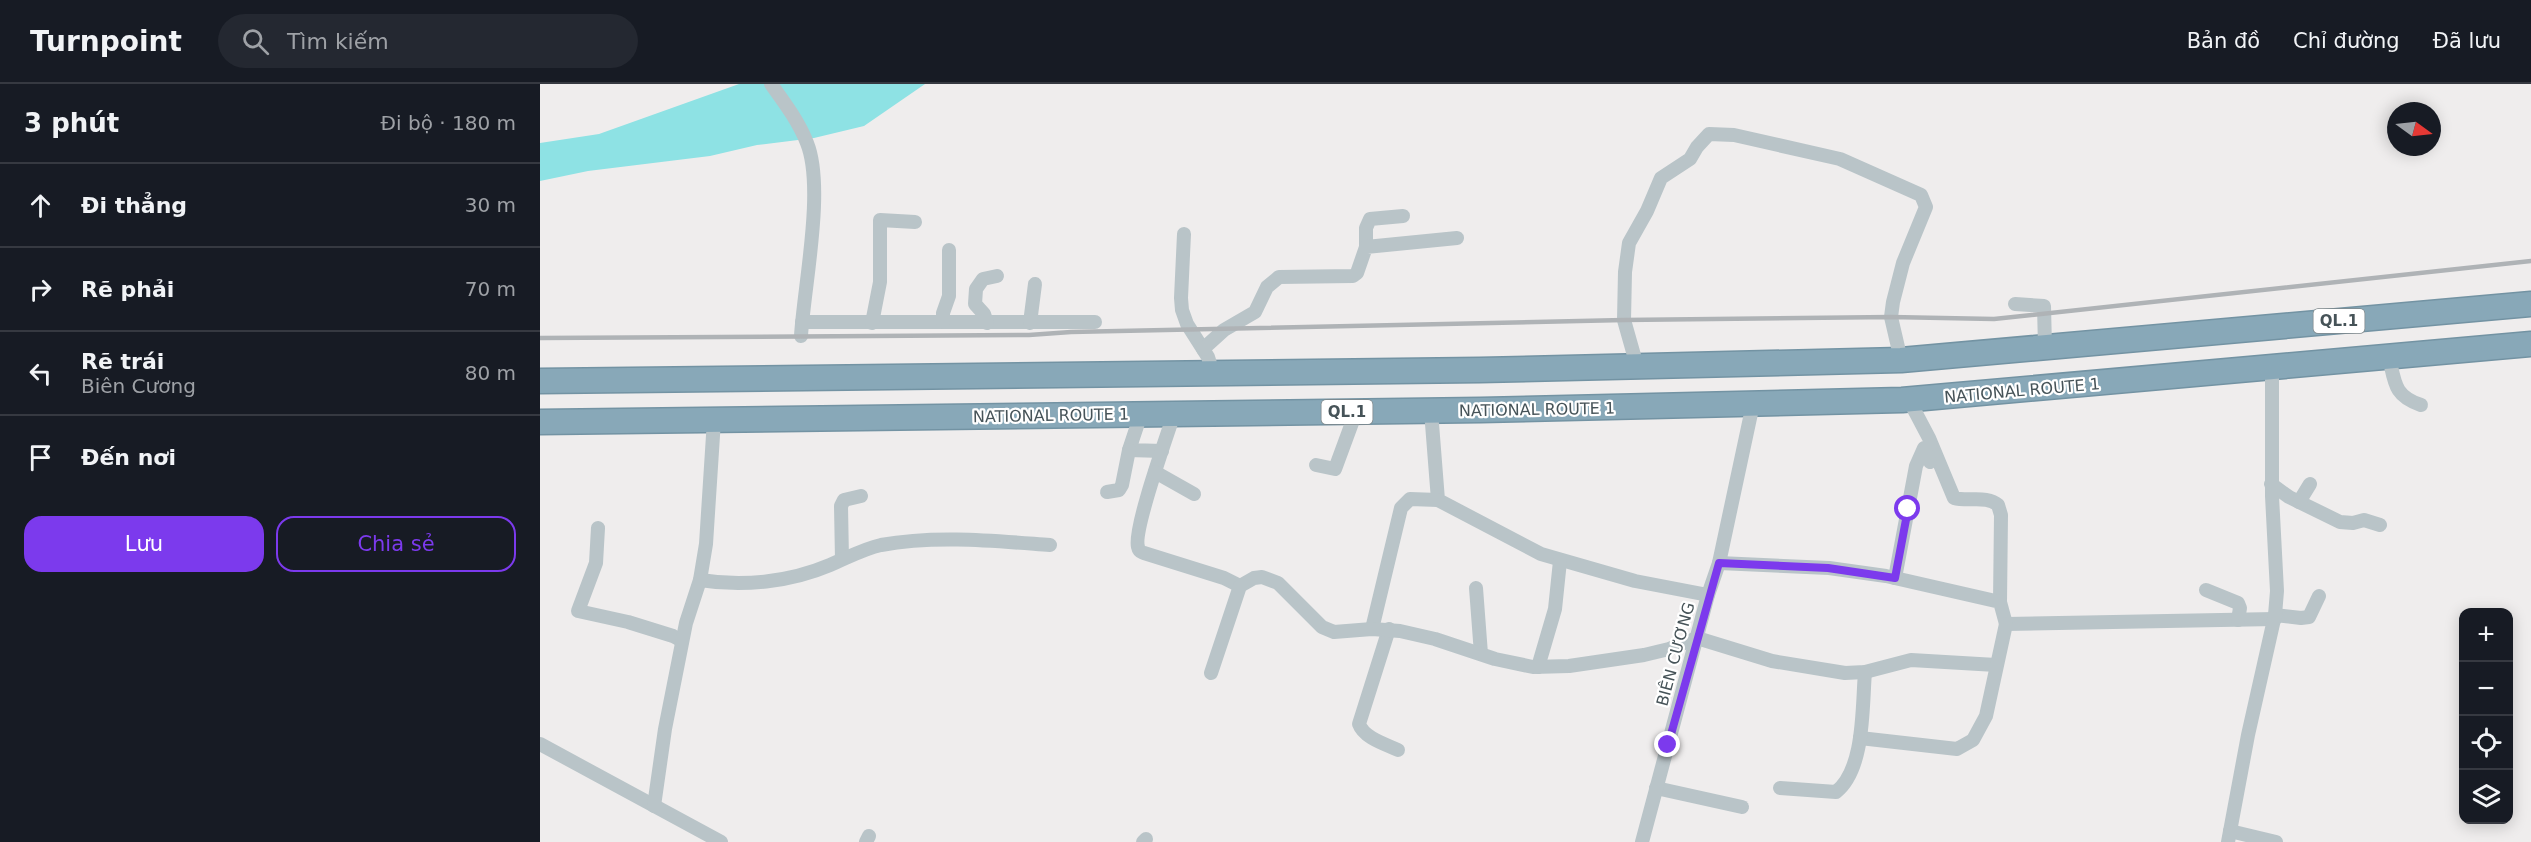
<!DOCTYPE html>
<html lang="vi">
<meta charset="utf-8">
<style>
:root{--surface:#171b24;--page:#242831;--text:#f1f3f6;--muted:#9ea1a6;--line:#363941;--accent:#7c3aed}
body{margin:0;font-family:"DejaVu Sans",sans-serif;background:var(--page);color:var(--text)}
.controls{position:absolute;right:18px;bottom:18px;display:grid;overflow:hidden;border-radius:12px;box-shadow:0 3px 15px #0003}
.controls button{width:54px;height:54px;display:grid;place-items:center;padding:0;border:0;border-bottom:2px solid var(--line);background:var(--surface);color:var(--text);font:30px sans-serif}
.compass{position:absolute;left:1847px;top:18px;width:54px;height:54px;border-radius:50%;background:var(--surface);box-shadow:0 3px 15px #0003;rotate:105deg}
.stop{position:absolute;width:18px;height:18px;margin:-14px;border:4px solid #7c3aed;border-radius:50%;background:#fff}
.stop.end{background:#7c3aed;border-color:#fff;box-shadow:0 2px 6px #0008}
.list{margin:0;padding:0;list-style:none}
h2{display:flex;justify-content:space-between;align-items:center;height:78px;margin:0;padding:0 24px;font-size:26px}
h2 small{font-size:20px;font-weight:400;color:var(--muted)}
.list li{display:grid;grid-template-columns:39px 1fr auto;gap:18px;align-items:center;box-sizing:border-box;height:84px;padding:0 24px;border-top:2px solid var(--line)}
.list b{display:block;font-size:22px;white-space:nowrap}
.list p{margin:0;font-size:20px;white-space:nowrap;color:var(--muted)}
.list em{font-size:20px;font-style:normal;color:var(--muted)}
.actions{display:flex;gap:12px;padding:18px 24px}
.actions a{flex:1;padding:14px 0;border:2px solid var(--accent);border-radius:18px;text-align:center;font-size:21px;color:var(--accent)}
.actions .main{background:var(--accent);color:#fff}
.icon{flex:none;width:33px;height:33px;fill:none;stroke:currentColor;stroke-width:2;stroke-linecap:round;stroke-linejoin:round}
.map{position:relative;flex:none;width:1991px;height:758px;overflow:hidden}
header{display:flex;align-items:center;gap:36px;box-sizing:border-box;height:84px;padding:0 30px;background:var(--surface);border-bottom:2px solid var(--line)}
header strong{font-size:28px}
nav{display:flex;gap:33px;margin-inline-start:auto;font-size:21px}
.search{width:420px;height:54px;background:var(--page);display:flex;align-items:center;gap:15px;box-sizing:border-box;padding:0 21px;border-radius:33px;color:var(--muted);font-size:22px}
main{display:flex}
aside{flex:1;background:var(--surface)}
.map>svg:first-child{display:block}
.water{fill:#8ee2e4}
.lines{fill:none;stroke-linecap:round;stroke-linejoin:round}
.highway-casing{stroke:#7393a3;stroke-width:27}
.street{stroke:#b9c4c8;stroke-width:14}
.highway{stroke:#88a8b8;stroke-width:24}
.rail{stroke:#afb3b6;stroke-width:4.5}
.route{stroke:#7c3aed;stroke-width:8}
.labels{text-anchor:middle;stroke-width:4.5;stroke-linejoin:round;paint-order:stroke}
.shield{fill:#fff;stroke:#7e878a;stroke-width:1.5}
.shield-label{font-size:15px;font-weight:bold;fill:#465358}
.street-label{font-size:16px;fill:#465358;stroke:#fff}
</style>
<header>
<strong>Turnpoint</strong>
<div class="search"><svg class="icon" aria-label="search" viewBox="0 0 24 24"><circle cx="10" cy="10" r="6"/><path d="M15 15l6 6"/></svg>Tìm kiếm</div>
<nav><a>Bản đồ</a><a>Chỉ đường</a><a>Đã lưu</a></nav>
</header>
<main>
<aside>
<h2>3 phút<small>Đi bộ · 180 m</small></h2>
<ul class="list">
<li><svg class="icon" aria-label="ahead" viewBox="0 0 24 24"><path d="M12 20V5M6 11l6-6 6 6"/></svg><div><b>Đi thẳng</b></div><em>30 m</em></li>
<li><svg class="icon" aria-label="right" viewBox="0 0 24 24"><path d="M7 20v-9h11M14 6l5 5-5 5"/></svg><div><b>Rẽ phải</b></div><em>70 m</em></li>
<li><svg class="icon" aria-label="left" viewBox="0 0 24 24"><path d="M17 20v-9H6M10 6l-5 5 5 5"/></svg><div><b>Rẽ trái</b><p>Biên Cương</p></div><em>80 m</em></li>
<li><svg class="icon" aria-label="arrive" viewBox="0 0 24 24"><path d="M6 21V4h12l-3 4 3 4H6"/></svg><div><b>Đến nơi</b></div></li>
</ul>
<div class="actions"><a class="main">Lưu</a><a>Chia sẻ</a></div>
</aside>
<div class="map">
<svg width="1991" height="758" viewBox="0 0 1991 758">
<rect width="100%" height="100%" fill="#efeded"/>
<!-- water -->
<path class="water" d="M199,0h186l-61,42 -50,12 -57,7 -47,11 -122,15 -48,10v-38l59,-9z"/>
<g class="lines">
<defs>
<g id="highway">
<path d="M0,297l940,-11 421,-10 630,-56"/>
<path d="M0,338l941,-12 421,-10 629,-56"/>
</g>
</defs>
<!-- highway casing -->
<use href="#highway" class="highway-casing"/>
<!-- street -->
<g class="street">
<path d="M231,0c13,18 28,38 36,59 18,45 -3,143 -6,193"/>
<path d="M644,150l-3,64 1,12 5,14 21,33 5,16"/>
<path d="M826,163v-19l4,-9 33,-3"/>
<path d="M1475,220l29,2 1,41"/>
<path d="M262,238h293"/>
<path d="M403,238v-9l6,-17v-46"/>
<path d="M332,239l8,-41v-62l35,2"/>
<path d="M447,239l-3,-9 -9,-10 1,-15 7,-10 14,-3"/>
<path d="M490,239l5,-39"/>
<path d="M663,265l21,-19 31,-18 12,-25 12,-10 74,-1 4,-3 9,-26 91,-9"/>
<path d="M1849,273c6,26 5,39 32,48"/>
<path d="M1097,282l-13,-46 1,-48 4,-29 18,-32 14,-33 29,-19 7,-12 12,-13 25,1 106,24 81,36 5,12 -23,56 -10,39 -2,15 10,43"/>
<path d="M1369,316l20,38 25,60c14,4 33,-3 44,7l3,10 -1,87"/>
<path d="M891,327l7,89 103,54 94,27 73,14"/>
<path d="M601,330l-12,36 33,1"/>
<path d="M634,330c-7,22 -41,116 -36,133 1,5 2,4 6,6l80,25 16,8"/>
<path d="M776,381l19,4 21,-57"/>
<path d="M615,388l39,22"/>
<path d="M1731,400l18,13 51,25 13,1 11,-3 16,5"/>
<path d="M567,408l12,-2 3,-5 7,-35"/>
<path d="M1759,418l11,-18"/>
<path d="M58,444l-2,35 -18,48 50,11 45,14 9,5"/>
<path d="M302,475l-1,-53 3,-6 17,-4"/>
<path d="M1179,479l110,5 57,8 114,26 6,22 269,-5"/>
<path d="M1355,494l21,-112 8,-18 6,14"/>
<path d="M160,496c43,7 90,2 130,-15 17,-7 33,-16 51,-20 55,-10 114,-4 169,0"/>
<path d="M936,504l5,66"/>
<path d="M1666,506l32,13 2,5 -2,12"/>
<path d="M1735,531l26,3 8,-1 10,-21"/>
<path d="M832,545l29,-121 9,-9 28,1"/>
<path d="M849,545l-30,95c5,14 26,20 39,26"/>
<path d="M998,583l17,-58 5,-48"/>
<path d="M671,589l29,-87 14,-8 8,-1 16,6 44,44 12,5 38,-3 28,2 35,8 60,20 38,8 36,-1 75,-11 25,-6 28,-11 75,23 73,12 20,-1 46,-12 85,5"/>
<path d="M1320,654l97,11 16,-9 13,-24 20,-92"/>
<path d="M0,660l181,98"/>
<path d="M1116,704l86,19"/>
<path d="M1240,704l56,4c29,-23 26,-85 29,-120"/>
<path d="M114,722l11,-77 21,-106 14,-43 6,-36 8,-124"/>
<path d="M1690,747l46,11"/>
<path d="M326,758l3,-6"/>
<path d="M603,758l3,-3"/>
<path d="M1102,758l66,-247 11,-32 34,-159"/>
<path d="M1688,758l20,-107 27,-120 2,-24 -5,-95v-128"/>
</g>
<!-- highway -->
<use href="#highway" class="highway"/>
<!-- rail -->
<path class="rail" d="M0,254l489,-3 42,-3 553,-12 267,-3 103,2 537,-58"/>
</g>
<g class="lines">
<!-- route -->
<path class="route" d="M1128,661l51,-182 109,5 67,10 13,-69"/>
</g>
<g class="labels">
<!-- shield labels -->
<g class="shield">
<rect x="1773.5" y="225" width="51" height="24" rx="4.5"/>
<rect x="781.5" y="316" width="51" height="24" rx="4.5"/>
</g>
<g class="shield-label">
<text x="1799" y="242">QL.1</text>
<text x="807" y="333">QL.1</text>
</g>
<!-- street labels -->
<g class="street-label">
<text transform="translate(1482 306) rotate(-5)" y="6">NATIONAL ROUTE 1</text>
<text transform="translate(997 325) rotate(-1)" y="6">NATIONAL ROUTE 1</text>
<text transform="translate(511 331) rotate(-1)" y="6">NATIONAL ROUTE 1</text>
<text transform="translate(1135 570) rotate(-75)" y="6">BIÊN CƯƠNG</text>
</g>
</g>
</svg>
<div class="controls">
<button>+</button>
<button>−</button>
<button><svg class="icon" aria-label="locate" viewBox="0 0 24 24"><circle cx="12" cy="12" r="6"/><path d="M12 2v4M12 18v4M2 12h4M18 12h4"/></svg></button>
<button><svg class="icon" aria-label="layers" viewBox="0 0 24 24"><path d="M12 4l9 5-9 5-9-5zM3 14l9 5 9-5"/></svg></button>
</div>
<svg class="compass" viewBox="-18 -18 36 36"><path d="M0-13l5 13h-10z" fill="#e53935"/><path d="M0 13l5-13h-10z" fill="#9ea1a6"/></svg>
<div class="stop" style="left:1368px;top:425px"></div>
<div class="stop end" style="left:1128px;top:661px"></div>
</div>
</main>
